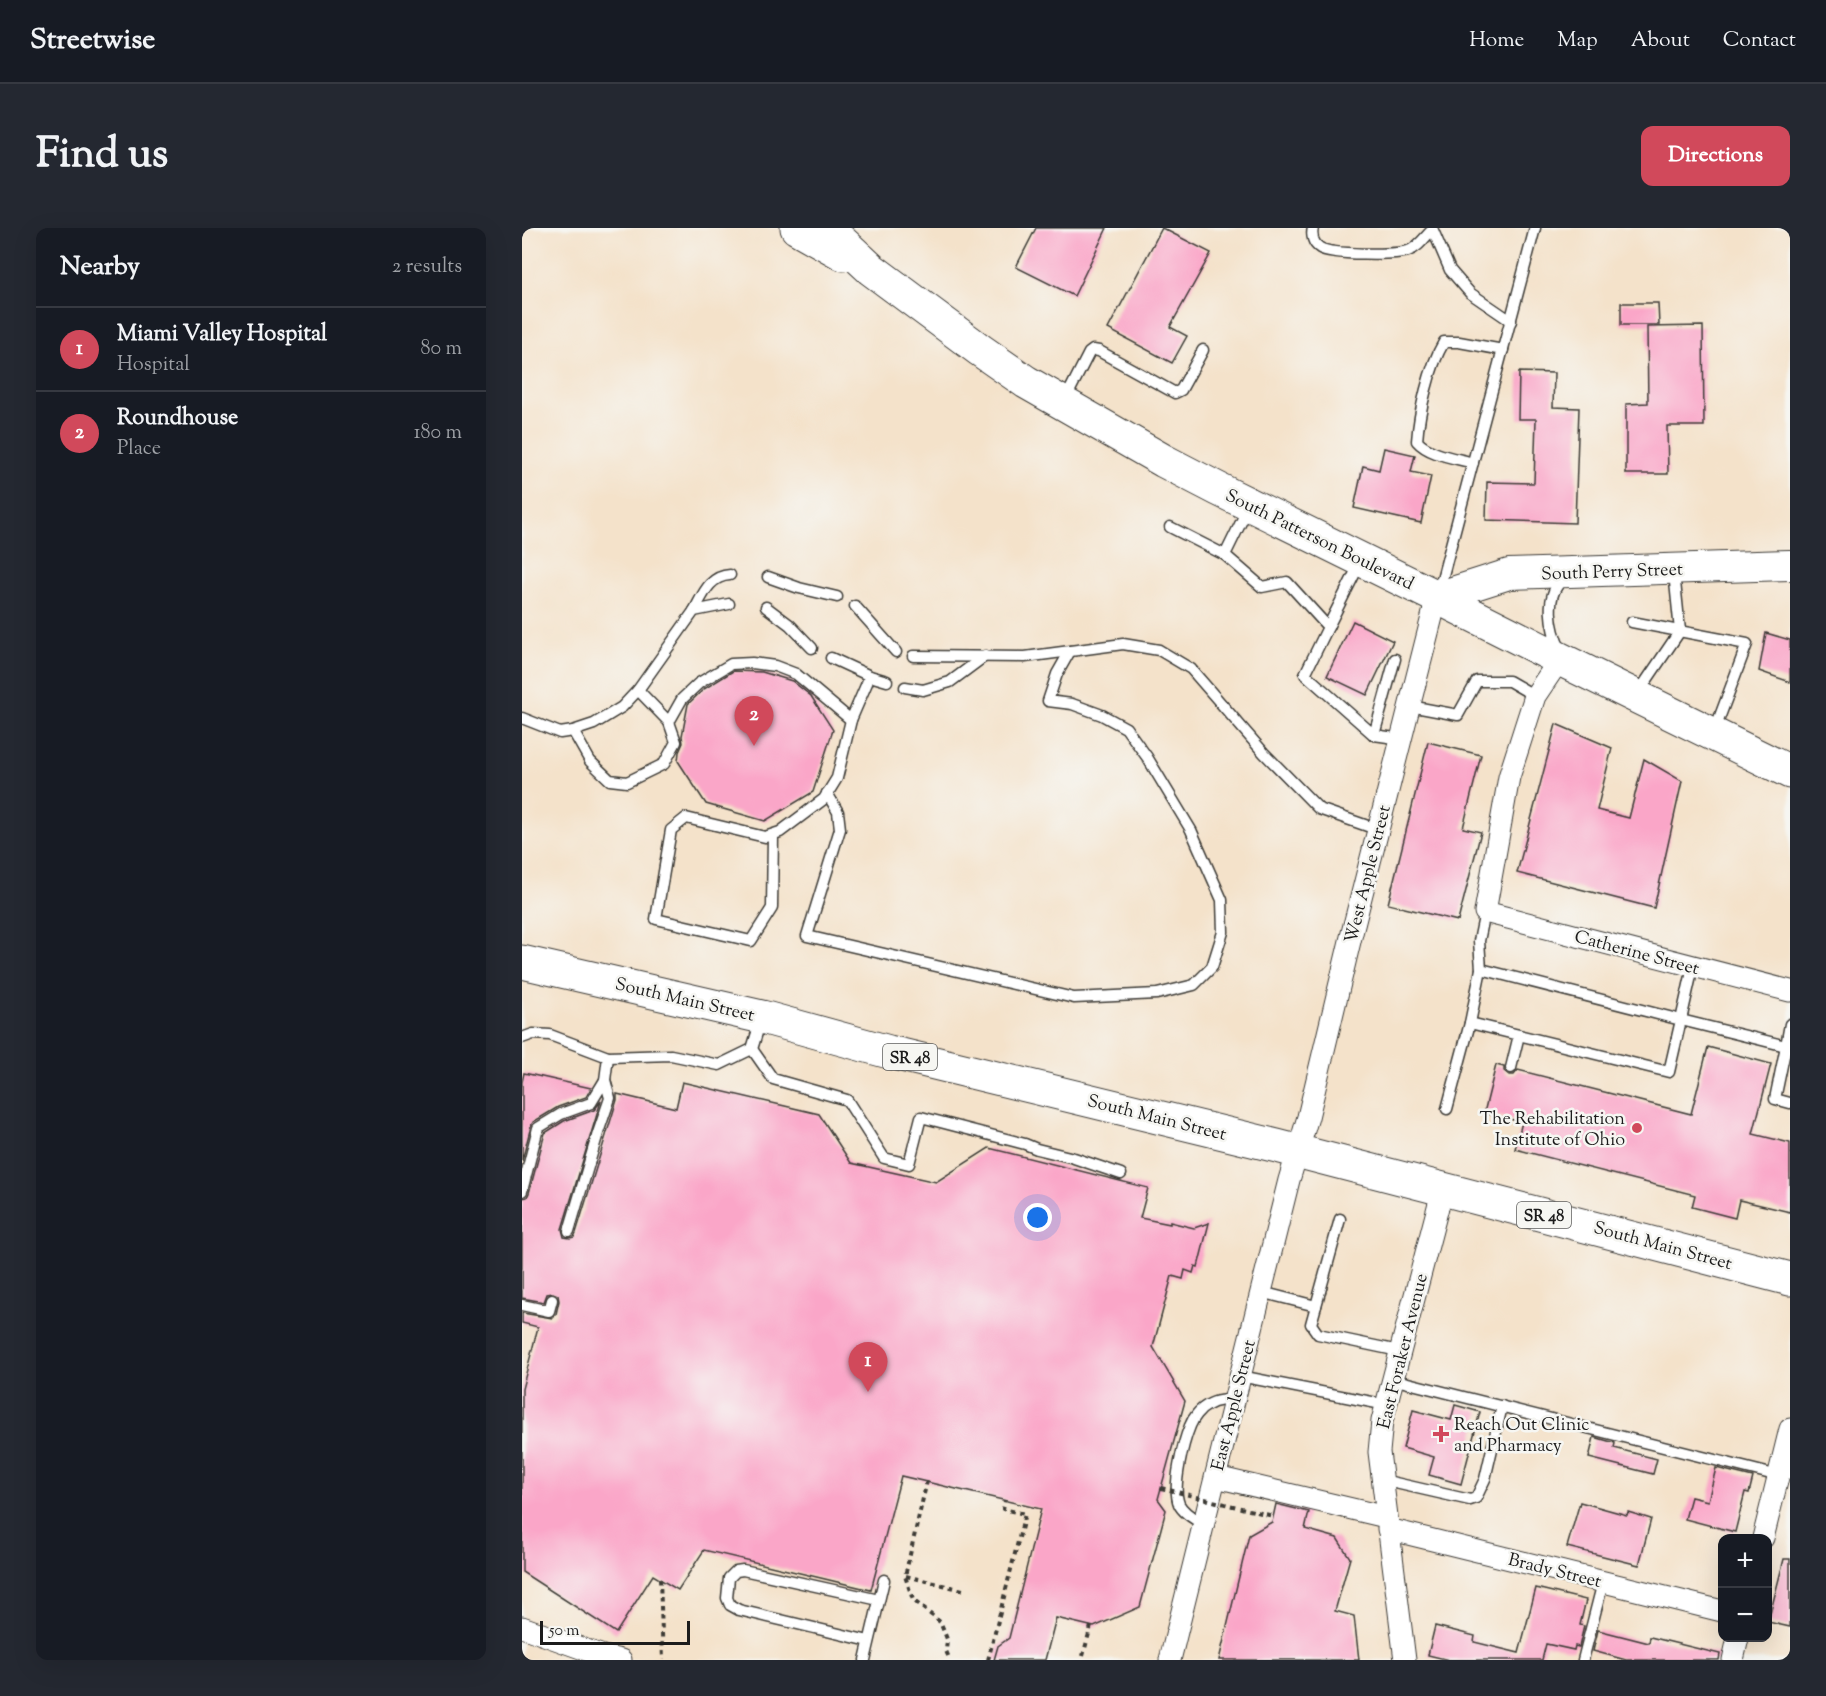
<!DOCTYPE html>
<meta charset="utf-8">
<style>
:root{--surface:#171b24;--page:#242831;--text:#f1f3f6;--muted:#9ea1a6;--line:#363941;--accent:#d1495b}
body{margin:0;font-family:"Sorts Mill Goudy",serif;background:var(--page);color:var(--text)}
.controls{position:absolute;right:18px;bottom:18px;display:grid;overflow:hidden;border-radius:12px;box-shadow:0 6px 24px #0002}
.controls button{width:54px;height:54px;display:grid;place-items:center;padding:0;border:0;border-bottom:2px solid var(--line);background:var(--surface);color:var(--text);font:30px sans-serif}
.scale{position:absolute;left:18px;bottom:15px;width:150px;box-sizing:border-box;padding-left:6px;border:3px solid #1c1c1c;border-top:0;font-size:16px;line-height:21px;white-space:nowrap;color:#1c1c1c;-webkit-text-stroke:4px #f6f6f2;paint-order:stroke}
.you{position:absolute;left:516px;top:990px;width:21px;height:21px;margin:-15px;border:4px solid #fff;border-radius:50%;background:#1a73e8;box-shadow:0 0 0 9px #1a73e833}
.badge{display:grid;place-items:center;width:39px;height:39px;border-radius:50%;background:var(--accent);color:#fff;font-size:20px;font-weight:700}
.pin{position:absolute;translate:-50% -50px;filter:drop-shadow(0 2px 3px #0008)}
.pin::after{content:'';position:absolute;top:32px;width:21px;height:18px;background:inherit;clip-path:polygon(0 0,100% 0,50% 100%)}
.list{margin:0;padding:0;list-style:none}
h2{display:flex;justify-content:space-between;align-items:center;height:78px;margin:0;padding:0 24px;font-size:26px}
h2 small{font-size:20px;font-weight:400;color:var(--muted)}
.list li{display:grid;grid-template-columns:39px 1fr auto;gap:18px;align-items:center;box-sizing:border-box;height:84px;padding:0 24px;border-top:2px solid var(--line)}
.list b{display:block;font-size:22px;white-space:nowrap}
.list p{margin:0;font-size:20px;white-space:nowrap;color:var(--muted)}
.list em{font-size:20px;font-style:normal;color:var(--muted)}
.map{position:relative;flex:none;width:1268px;height:1432px;overflow:hidden;border-radius:12px}
header{display:flex;align-items:center;gap:36px;box-sizing:border-box;height:84px;padding:0 30px;background:var(--surface);border-bottom:2px solid var(--line)}
header strong{font-size:28px}
nav{display:flex;gap:33px;margin-inline-start:auto;font-size:21px}
.intro{display:flex;align-items:center;justify-content:space-between;box-sizing:border-box;height:144px;padding:0 36px}
h1{margin:0;font-size:42px}
.button{padding:15px 27px;border-radius:12px;background:var(--accent);color:#fff;font-size:21px;font-weight:700}
main{display:flex;gap:36px;padding:0 36px}
aside{flex:1;background:var(--surface);border-radius:12px;box-shadow:0 6px 24px #0002}
.map>svg:first-child{display:block}
.building{fill:#faa6c8}
.lines{fill:none;stroke-linecap:round;stroke-linejoin:round}
.lane-casing{stroke:#3c3a36;stroke-width:13}
.street-casing{stroke:#3c3a36;stroke-width:23}
.secondary-casing{stroke:#3c3a36;stroke-width:32}
.primary-casing{stroke:#3c3a36;stroke-width:35}
.path{stroke:#3c3a36;stroke-width:4;stroke-dasharray:4.5 4.5;stroke-linecap:butt}
.lane{stroke:#fff;stroke-width:10}
.street{stroke:#fff;stroke-width:21}
.secondary{stroke:#fff;stroke-width:30}
.primary{stroke:#fff;stroke-width:33}
.path-bridge{stroke:#3c3a36;stroke-width:4;stroke-dasharray:4.5 4.5;stroke-linecap:butt}
.poi-dot{fill:#d1495b;stroke:#f6f6f2;stroke-width:2}
.labels{text-anchor:middle;stroke-width:5;stroke-linejoin:round;paint-order:stroke}
.shield{fill:#f6f6f2;stroke:#5d5d5c;stroke-width:1.5}
.shield-label{font-size:16px;font-weight:bold;fill:#1c1c1c}
.street-label{font-size:18px;fill:#1c1c1c;stroke:#f6f6f2}
.poi-label{font-size:18px;fill:#1c1c1c;stroke:#f6f6f2;text-anchor:end}
</style>
<header>
<strong>Streetwise</strong>
<nav><a>Home</a><a>Map</a><a>About</a><a>Contact</a></nav>
</header>
<div class="intro"><h1>Find us</h1><a class="button">Directions</a></div>
<main>
<aside>
<h2>Nearby<small>2 results</small></h2>
<ul class="list">
<li><span class="badge">1</span><div><b>Miami Valley Hospital</b><p>Hospital</p></div><em>80 m</em></li>
<li><span class="badge">2</span><div><b>Roundhouse</b><p>Place</p></div><em>180 m</em></li>
</ul>
</aside>
<div class="map">
<svg width="1268" height="1432" viewBox="0 0 1268 1432">
<rect width="100%" height="100%" fill="#f6f6f2"/>
<filter id="ink" filterUnits="userSpaceOnUse"><feTurbulence type="fractalNoise" baseFrequency=".0167" numOctaves="2"/><feDisplacementMap in="SourceGraphic" scale="12" xChannelSelector="R" yChannelSelector="G"/><feConvolveMatrix kernelMatrix="1 2 1 2 8 2 1 2 1" color-interpolation-filters="sRGB"/></filter>
<filter id="wash" filterUnits="userSpaceOnUse"><feTurbulence type="fractalNoise" baseFrequency=".008" numOctaves="4" result="noise"/><feDisplacementMap in="SourceGraphic" scale="24" xChannelSelector="R" yChannelSelector="G"/><feGaussianBlur stdDeviation="1.35" result="paint"/><feColorMatrix in="noise" values="0 0 0 0 0 0 0 0 0 0 0 0 0 0 0 0 0 1.4 0 .05"/><feComposite in="paint" operator="in"/></filter>
<g filter="url(#wash)">
<rect width="100%" height="100%" fill="#f4e2ca"/>
<g id="blocks">
<!-- building -->
<g class="building">
<path d="M514,0h71l-33,68 -58,-29z"/>
<path d="M640,0l49,25 -41,74 17,9 -15,27 -64,-34z"/>
<path d="M1099,75h37l1,22h-38z"/>
<path d="M1181,98l1,100h-37l1,48h-42v-70l22,-1 -1,-76z"/>
<path d="M997,144l35,1 -1,34 26,1 -4,115 -89,-3 1,-38 47,1 2,-64h-18z"/>
<path d="M862,220l31,7 -4,17 20,4 -10,47 -67,-15 9,-42 16,4z"/>
<path d="M831,393l40,20 -26,54 -40,-19z"/>
<path d="M1244,405l24,7v42l-31,-11z"/>
<path d="M211,443l29,1 30,9 19,15 22,34 -20,62 -48,29 -59,-17 -28,-43 1,-9 4,-9 -1,-7 6,-32 16,-15z"/>
<path d="M1034,496l56,24 -15,62 32,8 15,-59 38,22 -28,127 -137,-35z"/>
<path d="M906,514l53,13 -18,73 18,4 -23,89 -70,-17z"/>
<path d="M1186,819l63,17 -18,70 37,9v69l-51,-12 -4,18 -43,-11 3,-12 -180,-46 7,-27 -38,-9 12,-48 8,2v4l5,4h5l4,-5 173,44z"/>
<path d="M2,845l67,15 -5,9 -28,10 -25,15 -2,4 -9,35v-79z"/>
<path d="M160,854l137,32 32,49 85,19 53,-34 159,40 -8,30 30,6v-2l24,6 15,-5 -11,44 -3,-1 -2,7 -8,-3 -2,9 -11,-3 -19,71 32,54 -27,98 8,11 -26,97 -46,20 -38,-9 -11,42h-51l4,-14 11,-8 32,-129 -140,-33 -30,114 -167,-40 -26,40 -25,-15 -37,58 -94,-61v-183l16,-62 -16,-4v-10l30,5 4,-4 3,-13 -1,-6 -5,-2 -6,1 -3,8 -22,-4v-100l5,-1 2,-4 16,-60 19,-12 30,-11 7,-9 -39,128 2,8 6,1 4,-1 2,-4 41,-133v-6l59,14z"/>
<path d="M933,1177l25,7 -19,72 -32,-9 5,-18 -31,-9 10,-38 38,10z"/>
<path d="M1072,1209l21,6 -1,5 43,11 -4,15 -64,-16z"/>
<path d="M1194,1240l37,9 -4,16 -4,-1 -10,40 -50,-13 6,-22 17,4z"/>
<path d="M1058,1274l47,13 1,-3 23,7 -12,46 -72,-18z"/>
<path d="M754,1276l33,8 -4,17 32,9 13,20 -15,53 19,5 5,44h-140l30,-125 23,-13z"/>
<path d="M1262,1331h6v68l-22,-5z"/>
<path d="M1014,1360l50,12 -6,25 4,1 -5,21 -4,-1 -1,4 -28,-6 -4,16h-93l-21,-5 7,-29 40,10 -1,6 45,11z"/>
<path d="M1076,1402l51,13 1,-6 70,17 -1,6h-93l-33,-9z"/>
</g>
</g>
</g>
<g filter="url(#ink)">
<use href="#blocks" fill-opacity="0" stroke="#3c3a36" stroke-width="1.5"/>
<g class="lines">
<defs>
<g id="lane">
<path d="M791,0c-2,7 0,16 7,20 11,7 75,7 88,3 10,-3 17,-14 24,-21"/>
<path d="M910,0l18,42 20,23 41,28"/>
<path d="M543,172l24,-47 4,-3 6,1 76,42 6,-3 22,-40"/>
<path d="M951,235c-17,-5 -44,-8 -56,-22 2,-28 12,-74 27,-99h15l44,8"/>
<path d="M726,280l-23,47 37,32 25,-5 41,45 -23,47 69,61 21,-76"/>
<path d="M648,299l55,28"/>
<path d="M246,349l31,11 38,9"/>
<path d="M916,366l97,-366"/>
<path d="M333,378l41,46"/>
<path d="M244,379l24,18 22,23"/>
<path d="M172,383c9,-16 15,-35 36,-36"/>
<path d="M1110,394l115,22 -33,88"/>
<path d="M806,399l32,-64"/>
<path d="M1039,423c-10,-21 -19,-58 5,-74"/>
<path d="M391,428l112,1 98,-13 36,6 32,19 73,84 55,56 60,21"/>
<path d="M309,430l39,18 17,5"/>
<path d="M383,459l18,3 27,-8 35,-26"/>
<path d="M1116,465l42,-62 -6,-59"/>
<path d="M888,478l48,9 19,-34h32l26,15"/>
<path d="M0,490l38,15 13,-2 21,-7 28,-17 16,-17 56,-79 35,-7"/>
<path d="M147,494l13,-23 17,-16 32,-19 21,-1 23,3 21,8 55,46"/>
<path d="M51,503l17,30 20,19 17,2 37,-18 12,-22 -7,-20 -31,-32"/>
<path d="M852,507l28,4"/>
<path d="M305,565l11,19 2,17 -33,107 267,62 83,-4 37,-9 18,-18 11,-35 -1,-32 -31,-70 -44,-73 -21,-29 -24,-13 -30,-11 -24,-3 9,-27 13,-23"/>
<path d="M251,607l-1,73 -21,33 -95,-22 15,-89 15,-12 79,19 15,-5 44,-33 13,-21 14,-58 19,-44"/>
<path d="M1171,739l-12,53 105,26 4,-22"/>
<path d="M948,795l199,49 12,-52 -200,-51 -2,-28 6,-29"/>
<path d="M0,810l11,-4 17,1 58,22 63,-2 48,10 33,-16 9,-29"/>
<path d="M1268,819l-4,-1 -11,53 15,4"/>
<path d="M230,821l21,30 74,21 37,58 25,6 12,-47 104,27 12,5 37,9 47,16"/>
<path d="M989,840l8,-33"/>
<path d="M83,852l3,-23"/>
<path d="M925,881l23,-86 11,-54"/>
<path d="M0,963l16,-63 23,-14 30,-11 14,-23 5,18 -12,35 -29,98"/>
<path d="M818,991l-29,105 7,10 81,17"/>
<path d="M739,1064l55,14"/>
<path d="M0,1077l27,6 3,-11"/>
<path d="M718,1148l147,29"/>
<path d="M870,1151l387,97 11,-3"/>
<path d="M860,1252l88,20 6,-2 9,-19 17,-73"/>
<path d="M682,1297c-9,-6 -21,-12 -25,-21 -7,-17 4,-61 11,-78 3,-8 10,-17 18,-21 8,-5 17,-5 27,-5"/>
<path d="M347,1413l-130,-31 -9,-5 -3,-7 2,-20 7,-7 7,-1 136,30"/>
<path d="M343,1432l19,-80"/>
<path d="M1061,1432l20,-78"/>
</g>
<g id="street">
<path d="M1038,431l-25,37 -26,81 -24,135 305,79"/>
<path d="M694,1249l170,40"/>
<path d="M866,1301l334,82"/>
<path d="M1241,1310l27,-109"/>
<path d="M0,1399l81,29 18,4"/>
<path d="M648,1432l91,-368 28,-112 19,-63 43,-180 86,-340"/>
<path d="M883,1432l-26,-208 3,-31 61,-233"/>
<path d="M1211,1432l5,-22"/>
</g>
<path id="secondary" d="M915,369l72,-23 281,-9"/>
<g id="primary">
<path d="M275,0l46,26"/>
<path d="M305,0l44,41 109,81 46,32 138,79 54,28 219,108 123,62 230,113"/>
<path d="M0,734l240,55 127,35 388,94 513,133"/>
</g>
</defs>
<!-- lane casing -->
<use href="#lane" class="lane-casing"/>
<!-- street casing -->
<use href="#street" class="street-casing"/>
<!-- secondary casing -->
<use href="#secondary" class="secondary-casing"/>
<!-- primary casing -->
<use href="#primary" class="primary-casing"/>
<!-- path -->
<g class="path">
<path d="M405,1253l-22,95 8,24 27,22 7,17 -1,12 4,9"/>
<path d="M384,1348l57,14"/>
<path d="M138,1351l3,81"/>
<path d="M561,1428l8,-30"/>
<path d="M466,1432l37,-146 -22,-5 2,-8"/>
</g>
<!-- lane -->
<use href="#lane" class="lane"/>
<!-- street -->
<use href="#street" class="street"/>
<!-- secondary -->
<use href="#secondary" class="secondary"/>
<!-- primary -->
<use href="#primary" class="primary"/>
<!-- path-bridge -->
<path class="path-bridge" d="M639,1260l112,28"/>
</g>
</g>
<!-- markers -->
<g class="poi-dot">
<circle cx="1115" cy="900" r="6"/>
<path d="M916 1197h6v6h6v6h-6v6h-6v-6h-6v-6h6z"/>
</g>
<g class="labels">
<!-- shield labels -->
<g class="shield">
<rect x="361" y="816" width="54" height="26" rx="4.5"/>
<rect x="995" y="974" width="54" height="26" rx="4.5"/>
</g>
<g class="shield-label">
<text x="388" y="835">SR 48</text>
<text x="1022" y="993">SR 48</text>
</g>
<!-- street labels -->
<g class="street-label">
<text transform="translate(798 311) rotate(26)" y="6">South Patterson Boulevard</text>
<text transform="translate(1090 343) rotate(-2)" y="6">South Perry Street</text>
<text transform="translate(845 646) rotate(-76)" y="6">West Apple Street</text>
<text transform="translate(1115 724) rotate(15)" y="6">Catherine Street</text>
<text transform="translate(163 771) rotate(13)" y="6">South Main Street</text>
<text transform="translate(635 889) rotate(14)" y="6">South Main Street</text>
<text transform="translate(1141 1017) rotate(15)" y="6">South Main Street</text>
<text transform="translate(880 1123) rotate(-76)" y="6">East Foraker Avenue</text>
<text transform="translate(711 1177) rotate(-76)" y="6">East Apple Street</text>
<text transform="translate(1033 1342) rotate(14)" y="6">Brady Street</text>
</g>
<!-- poi labels -->
<g class="poi-label">
<text x="1103" y="896">The Rehabilitation<tspan x="1103" dy="21">Institute of Ohio</tspan></text>
<text x="932" y="1202" text-anchor="start">Reach Out Clinic<tspan x="932" dy="21">and Pharmacy</tspan></text>
</g>
</g>
</svg>
<div class="controls">
<button>+</button>
<button>−</button>
</div>
<div class="scale">50 m</div>
<div class="you"></div>
<div class="pin badge" style="left:346px;top:1164px">1</div>
<div class="pin badge" style="left:232px;top:518px">2</div>
</div>
</main>
